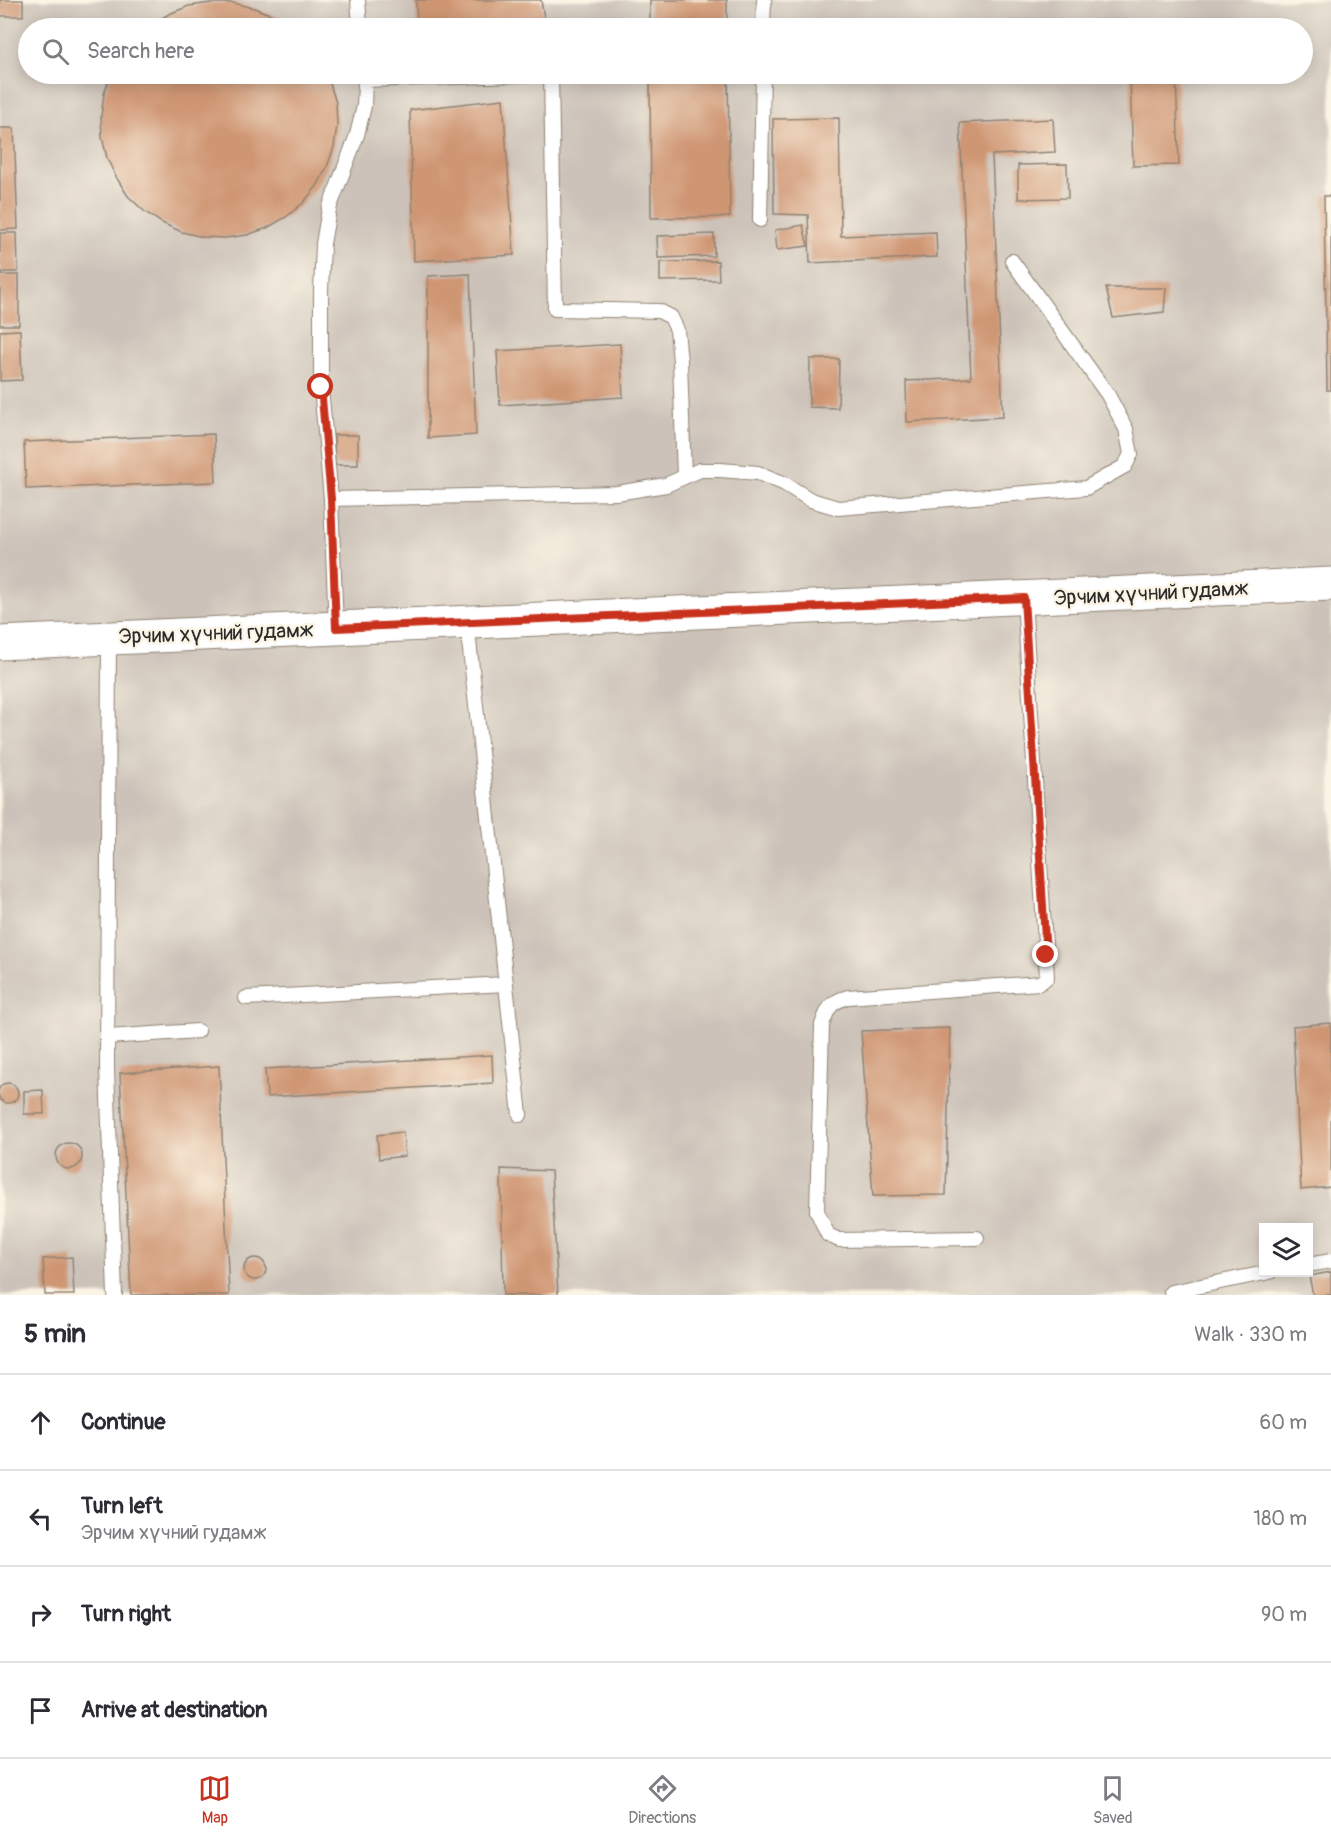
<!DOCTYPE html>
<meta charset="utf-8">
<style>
:root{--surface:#fff;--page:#f2f2f3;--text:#2b2b33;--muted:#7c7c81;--line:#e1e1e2;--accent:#c8321e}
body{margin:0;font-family:Pangolin,sans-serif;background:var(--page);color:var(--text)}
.controls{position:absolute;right:18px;bottom:18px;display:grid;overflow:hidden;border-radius:0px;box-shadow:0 3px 15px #0003}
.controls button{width:54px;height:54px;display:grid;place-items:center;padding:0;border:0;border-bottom:2px solid var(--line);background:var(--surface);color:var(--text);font:30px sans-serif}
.stop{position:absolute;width:18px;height:18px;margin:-14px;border:4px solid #c8321e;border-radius:50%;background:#fff}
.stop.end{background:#c8321e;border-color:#fff;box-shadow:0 2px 6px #0008}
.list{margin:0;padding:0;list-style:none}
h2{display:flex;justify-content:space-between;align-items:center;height:78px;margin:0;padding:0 24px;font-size:26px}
h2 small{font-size:20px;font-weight:400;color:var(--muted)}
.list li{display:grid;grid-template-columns:39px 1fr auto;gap:18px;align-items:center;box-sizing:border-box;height:96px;padding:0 24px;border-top:2px solid var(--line)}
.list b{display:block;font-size:22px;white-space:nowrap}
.list p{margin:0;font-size:20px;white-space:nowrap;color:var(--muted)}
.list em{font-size:20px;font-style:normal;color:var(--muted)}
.icon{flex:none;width:33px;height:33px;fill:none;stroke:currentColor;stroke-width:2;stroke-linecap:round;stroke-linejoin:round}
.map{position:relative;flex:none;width:1331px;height:1295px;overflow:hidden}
.search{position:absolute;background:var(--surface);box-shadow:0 3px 15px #0003;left:18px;right:18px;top:18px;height:66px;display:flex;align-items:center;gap:15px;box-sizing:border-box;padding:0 21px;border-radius:33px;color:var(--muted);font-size:22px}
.sheet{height:462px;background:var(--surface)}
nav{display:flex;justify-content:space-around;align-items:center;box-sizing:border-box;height:84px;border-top:2px solid var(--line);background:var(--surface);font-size:16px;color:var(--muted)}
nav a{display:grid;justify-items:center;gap:3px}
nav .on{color:var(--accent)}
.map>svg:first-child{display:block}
.industrial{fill:#ccc2b9;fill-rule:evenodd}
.building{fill:#cf9673}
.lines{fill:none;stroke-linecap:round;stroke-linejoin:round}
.service-casing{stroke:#8f8374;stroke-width:16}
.secondary-casing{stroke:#8f8374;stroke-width:35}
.service{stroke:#fff;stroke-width:14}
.secondary{stroke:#fff;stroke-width:33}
.route{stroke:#c8321e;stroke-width:8}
.labels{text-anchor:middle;stroke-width:5;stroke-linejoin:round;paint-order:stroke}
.street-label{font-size:21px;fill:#2b2b2b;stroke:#fcf5e5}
</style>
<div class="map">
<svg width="1331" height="1295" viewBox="0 0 1331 1295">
<rect width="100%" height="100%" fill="#fcf5e5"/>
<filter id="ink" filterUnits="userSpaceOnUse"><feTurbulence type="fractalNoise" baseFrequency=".0167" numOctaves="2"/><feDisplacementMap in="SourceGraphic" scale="12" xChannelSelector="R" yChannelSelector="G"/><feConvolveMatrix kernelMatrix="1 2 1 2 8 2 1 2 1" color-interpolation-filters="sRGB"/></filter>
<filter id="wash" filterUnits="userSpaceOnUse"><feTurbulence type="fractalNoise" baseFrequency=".008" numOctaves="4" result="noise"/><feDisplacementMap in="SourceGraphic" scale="24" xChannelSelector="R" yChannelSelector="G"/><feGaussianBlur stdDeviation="1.35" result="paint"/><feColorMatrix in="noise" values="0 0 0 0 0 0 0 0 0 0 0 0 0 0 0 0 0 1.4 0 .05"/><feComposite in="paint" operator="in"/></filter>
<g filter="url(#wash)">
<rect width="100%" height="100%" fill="#f3dbbc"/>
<!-- industrial -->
<path class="industrial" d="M0,0h1331v1295h-1331zM28,28h1274v46h-1274zM1264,1228h44v44h-44z"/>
<g id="blocks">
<!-- building -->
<g class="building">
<rect x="0" y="0" width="23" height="16"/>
<path d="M416,0h125l5,28h-129z"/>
<rect x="650" y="0" width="77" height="28"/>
<path d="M211,3h22l21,5 21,8 18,12h-148l24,-14 20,-8z"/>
<path d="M1175,20v8h-46v-7z"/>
<path d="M111,74h216l9,29 1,22 -3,22 -7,20 -10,19 -14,17 -17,14 -19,11 -20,7 -22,3 -22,-1 -21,-5 -20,-9 -18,-12 -16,-15 -12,-19 -9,-19 -5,-21 -1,-21 3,-22z"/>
<path d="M650,74h78l2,143 -79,1z"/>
<path d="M1130,74h46l3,91 -46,1z"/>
<path d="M503,99l11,156 -100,6 -4,-151z"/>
<path d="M839,118l2,118 95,-4 1,25 -127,6 -2,-48 -34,-1 -1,-95z"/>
<path d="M1053,119l2,33 -63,3 11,262 -96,5 -1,-41 65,-3 -11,-255z"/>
<path d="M0,128h14l4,101 -18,1z"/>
<path d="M1067,164l1,34 -50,1v-34z"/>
<path d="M1324,196h7v194h-4z"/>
<path d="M803,225l5,21 -31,4 -2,-20z"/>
<path d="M0,233h17l1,39h-18z"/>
<path d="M714,234v22l-56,2 -1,-22z"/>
<path d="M718,261l1,19 -59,1v-19z"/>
<path d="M470,274l6,161 -48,3v-162z"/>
<rect x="0" y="275" width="19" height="50"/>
<path d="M1106,288h60l-2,24 -51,6z"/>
<path d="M20,330l2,50 -22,1v-50z"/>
<path d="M620,344l3,53 -123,8 -3,-54z"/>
<path d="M810,359h29l-1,49 -29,-1z"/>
<path d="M214,434l2,48 -190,7 -2,-47z"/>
<path d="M334,435h24v30h-23z"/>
<path d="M1331,1023v164l-30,3 -8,-164z"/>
<path d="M950,1028l-4,167 -73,1 -12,-165z"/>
<path d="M492,1055l1,28 -226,14 -2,-28z"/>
<path d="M219,1066l10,229h-98l-11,-222z"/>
<circle cx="8" cy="1093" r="10"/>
<path d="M43,1090l1,24h-20v-23z"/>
<path d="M403,1132l2,24 -26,3 -2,-24z"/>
<circle cx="69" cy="1156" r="13"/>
<path d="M501,1169l50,2 7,124h-55z"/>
<path d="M72,1257l2,38h-29l-2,-36z"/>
<circle cx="255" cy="1269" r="11"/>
<path d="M1331,1272v23h-18l-4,-19z"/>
</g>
</g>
</g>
<g filter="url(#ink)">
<use href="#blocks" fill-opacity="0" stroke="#8f8374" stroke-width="1.5"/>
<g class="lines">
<defs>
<g id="service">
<path d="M358,0l2,28"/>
<path d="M763,28l1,-28"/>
<path d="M551,74l4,235 104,2 12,6 6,13 3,31 4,116"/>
<path d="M760,220l3,-146"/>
<path d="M331,499l286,-6 49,-8 34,-15h20l38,3 25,10 28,17 27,8 248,-20 39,-22 6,-12 -5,-25 -18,-34 -96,-134"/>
<path d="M467,622l53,493"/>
<path d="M336,628l-5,-129 -10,-112v-95l2,-48 6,-35 28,-74 7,-29 1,-26 182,-6"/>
<path d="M109,638l-2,430 8,227"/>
<path d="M246,998l260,-14"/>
<path d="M107,1037l91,-6"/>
<path d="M977,1238l-138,2 -11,-5 -11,-24 5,-186c6,-18 9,-23 26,-28l192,-14 7,-6 -23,-379"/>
<path d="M1308,1265l23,-4"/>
<path d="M1171,1292l99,-20"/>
</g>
<path id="secondary" d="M0,643l1331,-59"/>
</defs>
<!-- service casing -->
<use href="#service" class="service-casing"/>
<!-- secondary casing -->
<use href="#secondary" class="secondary-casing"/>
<!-- service -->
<use href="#service" class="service"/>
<!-- secondary -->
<use href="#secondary" class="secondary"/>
</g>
</g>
<g class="lines" filter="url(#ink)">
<!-- route -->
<path class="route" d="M321,387l10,112 5,129 688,-30 22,357"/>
</g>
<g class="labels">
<!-- street labels -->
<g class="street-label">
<text transform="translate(1151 593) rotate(-3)" y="7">Эрчим хүчний гудамж</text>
<text transform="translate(216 633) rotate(-2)" y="7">Эрчим хүчний гудамж</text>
</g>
</g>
</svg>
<div class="controls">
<button><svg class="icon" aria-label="layers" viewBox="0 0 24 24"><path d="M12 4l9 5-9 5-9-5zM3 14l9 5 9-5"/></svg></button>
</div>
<div class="stop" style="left:321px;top:387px"></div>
<div class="stop end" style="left:1046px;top:955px"></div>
<div class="search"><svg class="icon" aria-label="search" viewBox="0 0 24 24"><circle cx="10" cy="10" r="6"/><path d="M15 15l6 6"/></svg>Search here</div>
</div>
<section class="sheet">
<h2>5 min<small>Walk · 330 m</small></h2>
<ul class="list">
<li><svg class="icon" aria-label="ahead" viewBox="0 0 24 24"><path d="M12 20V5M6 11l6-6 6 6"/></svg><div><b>Continue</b></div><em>60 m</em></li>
<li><svg class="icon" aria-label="left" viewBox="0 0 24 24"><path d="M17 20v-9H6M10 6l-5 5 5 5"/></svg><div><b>Turn left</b><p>Эрчим хүчний гудамж</p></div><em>180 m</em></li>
<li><svg class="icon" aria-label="right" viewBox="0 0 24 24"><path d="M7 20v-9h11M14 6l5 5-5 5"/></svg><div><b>Turn right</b></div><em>90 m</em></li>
<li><svg class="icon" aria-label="arrive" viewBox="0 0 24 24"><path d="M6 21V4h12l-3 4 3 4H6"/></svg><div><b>Arrive at destination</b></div></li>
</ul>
</section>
<nav>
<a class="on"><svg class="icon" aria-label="map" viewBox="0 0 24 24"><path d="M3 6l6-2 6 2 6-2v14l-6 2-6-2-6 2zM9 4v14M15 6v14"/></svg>Map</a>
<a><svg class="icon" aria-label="directions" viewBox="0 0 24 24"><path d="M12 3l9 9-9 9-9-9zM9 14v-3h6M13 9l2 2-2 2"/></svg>Directions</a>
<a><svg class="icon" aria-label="saved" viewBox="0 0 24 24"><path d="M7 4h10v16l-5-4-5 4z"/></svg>Saved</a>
</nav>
